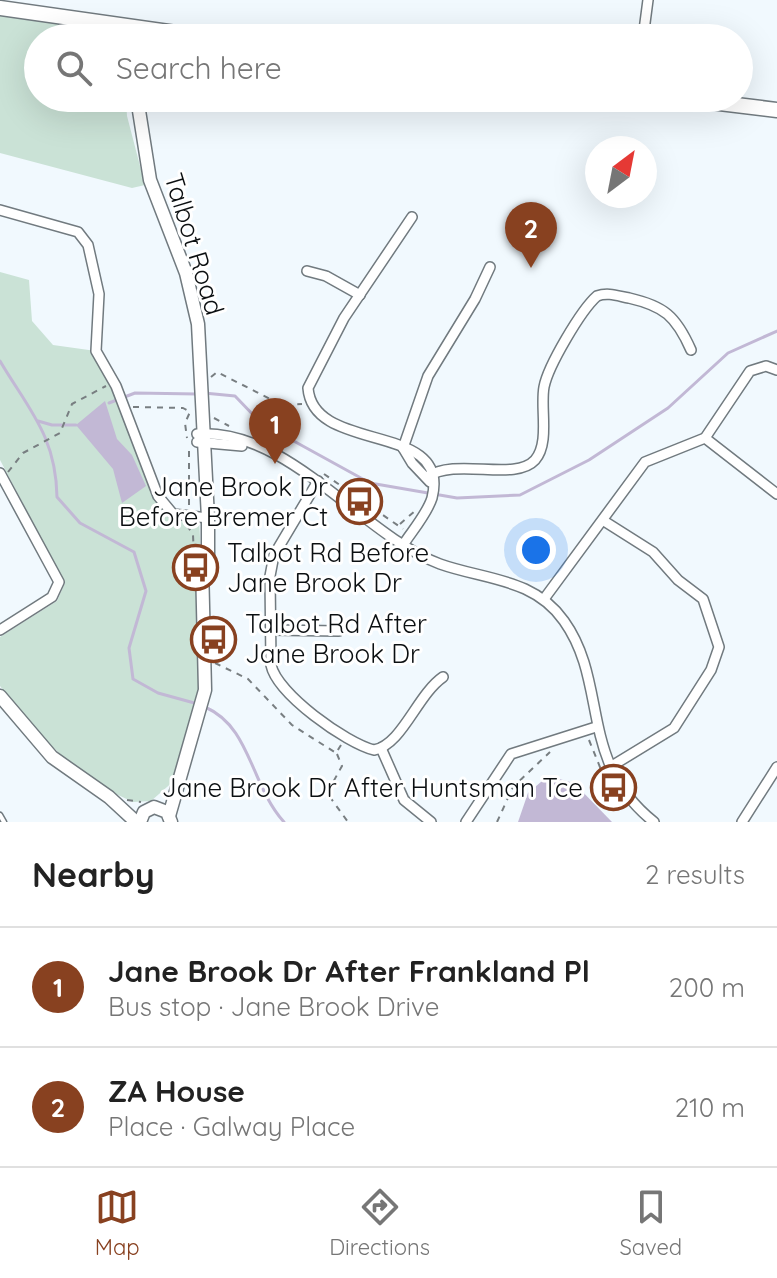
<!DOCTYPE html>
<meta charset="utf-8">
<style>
:root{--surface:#fff;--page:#f6f6f6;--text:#222;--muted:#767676;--line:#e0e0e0;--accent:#884120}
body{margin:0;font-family:Quicksand,sans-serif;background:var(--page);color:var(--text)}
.compass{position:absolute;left:585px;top:136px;width:72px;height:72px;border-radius:50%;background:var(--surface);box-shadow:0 8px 32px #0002;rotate:32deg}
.you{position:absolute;left:536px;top:550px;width:28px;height:28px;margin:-20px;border:6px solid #fff;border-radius:50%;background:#1a73e8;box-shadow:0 0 0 12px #1a73e833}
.badge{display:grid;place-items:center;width:52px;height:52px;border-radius:50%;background:var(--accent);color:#fff;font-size:26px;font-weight:700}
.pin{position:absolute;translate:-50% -66px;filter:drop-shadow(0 2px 4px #0008)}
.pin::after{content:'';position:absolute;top:42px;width:28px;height:24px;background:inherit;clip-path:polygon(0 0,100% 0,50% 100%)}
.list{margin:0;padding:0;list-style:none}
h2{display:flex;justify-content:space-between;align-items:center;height:104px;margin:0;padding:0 32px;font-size:34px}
h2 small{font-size:26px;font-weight:400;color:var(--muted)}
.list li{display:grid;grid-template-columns:52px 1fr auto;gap:24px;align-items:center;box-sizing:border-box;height:120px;padding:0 32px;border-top:2px solid var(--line)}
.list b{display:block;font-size:30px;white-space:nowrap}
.list p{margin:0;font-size:26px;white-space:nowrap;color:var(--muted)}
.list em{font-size:26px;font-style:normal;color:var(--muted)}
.icon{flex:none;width:44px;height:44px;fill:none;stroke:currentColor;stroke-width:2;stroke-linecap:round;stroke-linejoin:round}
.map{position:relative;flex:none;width:777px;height:822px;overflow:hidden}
.search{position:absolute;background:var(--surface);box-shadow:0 8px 32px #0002;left:24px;right:24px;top:24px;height:88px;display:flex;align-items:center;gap:20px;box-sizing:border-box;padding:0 28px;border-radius:44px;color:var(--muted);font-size:30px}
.sheet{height:344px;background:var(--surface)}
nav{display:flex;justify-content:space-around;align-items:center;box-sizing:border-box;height:112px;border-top:2px solid var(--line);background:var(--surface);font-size:22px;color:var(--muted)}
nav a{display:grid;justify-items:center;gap:4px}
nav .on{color:var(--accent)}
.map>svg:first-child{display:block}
.green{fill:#cae2d6}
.water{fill:#c2b8d5}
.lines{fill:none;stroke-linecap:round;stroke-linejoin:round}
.stream{stroke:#c2b8d5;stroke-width:3}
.lane-casing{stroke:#717a7f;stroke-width:7}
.street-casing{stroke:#717a7f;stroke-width:12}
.secondary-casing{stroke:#717a7f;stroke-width:15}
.primary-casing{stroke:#717a7f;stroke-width:17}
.path{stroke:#787e81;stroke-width:2;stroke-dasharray:6 6;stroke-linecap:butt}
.lane{stroke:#fff;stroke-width:4}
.street{stroke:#fff;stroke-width:9}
.secondary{stroke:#fff;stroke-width:12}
.primary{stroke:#fff;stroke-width:14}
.labels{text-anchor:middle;stroke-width:6;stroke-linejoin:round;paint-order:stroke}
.street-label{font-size:26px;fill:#0b0f11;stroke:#fff}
.poi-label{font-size:26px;fill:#0b0f11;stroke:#fff;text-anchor:end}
</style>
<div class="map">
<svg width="777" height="822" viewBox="0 0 777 822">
<rect width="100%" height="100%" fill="#f1f9fe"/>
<!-- green -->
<g class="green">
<path d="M0,9c33,4 92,1 114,29h-76v60h88l1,18 18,69 -13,3 -132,-35z"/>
<path d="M0,272l29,8 3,41 21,24 43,6 70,158 33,9 7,142 -23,113 -32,28 -18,1 -17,-8 -39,-24 -42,-40 -35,-44v-49l57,-36 8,-18 -65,-123z"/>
</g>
<!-- water -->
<g class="water">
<path d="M105,401l12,38 15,16 14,31 -24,17 -9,-34 -37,-44z"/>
<path d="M548,776l26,7 38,39h-94l10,-29z"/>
</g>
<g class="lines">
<!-- stream -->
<g class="stream">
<path d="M0,361c29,49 56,75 57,136l23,26 54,29 12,39 -17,57 4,31 25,14 40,11"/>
<path d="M204,393l31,3 26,27 109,60 87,15 63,-3 69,-35 79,-52 60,-55 49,-22"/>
<path d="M109,403l26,-10 62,1"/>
<path d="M38,421l14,4h24"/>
<path d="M205,707c46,20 45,77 79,115"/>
</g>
<defs>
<path id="lane" d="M0,815l4,7"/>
<g id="street">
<path d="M643,38l5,-38"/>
<path d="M0,210l78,22 10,13 11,49 -3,57 20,35 42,110 15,18 35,4"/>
<path d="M307,271l19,5 34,19"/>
<path d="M197,434c90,-7 165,101 243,130 45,16 94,14 124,57 45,63 14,141 90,201"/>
<path d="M705,438l72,56"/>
<path d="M197,442l45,4"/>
<path d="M403,448l25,-72 47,-77 15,-32"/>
<path d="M403,448l9,15 18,19"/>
<path d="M0,473l59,109 -7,15 -52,33"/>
<path d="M427,477c29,-20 88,5 108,-17 15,-17 5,-52 9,-73 4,-21 37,-77 53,-91 11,-4 21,0 32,2 35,8 47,18 62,52"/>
<path d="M318,481l-44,74 -4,21 1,89c6,29 75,78 103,85 28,-5 43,-55 69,-73"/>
<path d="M604,521l49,31 25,28 25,19 16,48 -8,23 -37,58 -64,39"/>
<path d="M403,545c9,-14 24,-31 29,-47 20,-78 -119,-43 -124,-110l36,-70 68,-101"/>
<path d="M544,599l101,-137 60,-24 45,-67 16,-5 11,4"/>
<path d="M271,630l68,1"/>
<path d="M381,748l23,52 27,22"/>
<path d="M466,822l45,-68 85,-27"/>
<path d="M742,822l35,-55"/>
</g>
<g id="secondary">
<path d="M137,98l13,82 36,93 12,51 10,194v42l-4,13"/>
<path d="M0,696l52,61 57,40 27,25"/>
<path d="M169,816l36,-126 -3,-125"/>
<path d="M140,822l4,-10 10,-5 13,5 4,10"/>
</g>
<g id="primary">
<path d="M0,8l211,30"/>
<path d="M678,98l99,12"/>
</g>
</defs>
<!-- lane casing -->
<use href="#lane" class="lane-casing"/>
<!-- street casing -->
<use href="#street" class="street-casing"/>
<!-- secondary casing -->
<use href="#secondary" class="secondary-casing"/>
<!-- primary casing -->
<use href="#primary" class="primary-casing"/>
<!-- path -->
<g class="path">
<path d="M211,377l6,-5 65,33 20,-1"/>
<path d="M133,407l50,1 7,4 -5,11 2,15"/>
<path d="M214,418l15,8"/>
<path d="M8,472l15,-19 37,-20 12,-29 34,-18"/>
<path d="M324,474l79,55"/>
<path d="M189,505v-57"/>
<path d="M400,524l16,-14"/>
<path d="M187,525l6,10 1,22"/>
<path d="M215,663l33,16 44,46 44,28 5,-8"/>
<path d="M589,740l15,37 14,21"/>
<path d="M337,754l5,12 -15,27 21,29"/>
<path d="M127,800l14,2"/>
<path d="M497,822l16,-35 37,-35"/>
</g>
<!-- lane -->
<use href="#lane" class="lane"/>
<!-- street -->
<use href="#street" class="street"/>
<!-- secondary -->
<use href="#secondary" class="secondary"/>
<!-- primary -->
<use href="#primary" class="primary"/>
</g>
<!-- icons -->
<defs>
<symbol id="bus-ring" viewBox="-11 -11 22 22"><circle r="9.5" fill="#fff" stroke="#884120" stroke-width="1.5"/><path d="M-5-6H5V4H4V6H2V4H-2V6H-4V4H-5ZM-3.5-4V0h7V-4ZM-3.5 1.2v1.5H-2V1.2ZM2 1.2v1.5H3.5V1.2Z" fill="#884120"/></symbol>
</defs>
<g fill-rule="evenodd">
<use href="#bus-ring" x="334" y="476" width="51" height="51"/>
<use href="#bus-ring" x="170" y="542" width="51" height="51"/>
<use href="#bus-ring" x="188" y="614" width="51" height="51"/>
<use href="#bus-ring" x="588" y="762" width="51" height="51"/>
</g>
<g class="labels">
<!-- street labels -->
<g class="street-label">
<text transform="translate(194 244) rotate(73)" y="9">Talbot Road</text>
</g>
<!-- poi labels -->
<g class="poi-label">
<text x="328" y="496">Jane Brook Dr<tspan x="328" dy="30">Before Bremer Ct</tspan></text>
<text x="227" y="562" text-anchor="start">Talbot Rd Before<tspan x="227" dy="30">Jane Brook Dr</tspan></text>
<text x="245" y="633" text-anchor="start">Talbot Rd After<tspan x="245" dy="30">Jane Brook Dr</tspan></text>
<text x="583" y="797">Jane Brook Dr After Huntsman Tce</text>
</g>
</g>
</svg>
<svg class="compass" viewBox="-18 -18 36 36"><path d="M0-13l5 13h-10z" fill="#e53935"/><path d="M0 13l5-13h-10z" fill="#767676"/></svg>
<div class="you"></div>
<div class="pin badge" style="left:275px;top:464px">1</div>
<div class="pin badge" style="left:531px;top:268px">2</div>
<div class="search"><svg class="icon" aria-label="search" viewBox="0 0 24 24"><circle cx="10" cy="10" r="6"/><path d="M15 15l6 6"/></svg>Search here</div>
</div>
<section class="sheet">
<h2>Nearby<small>2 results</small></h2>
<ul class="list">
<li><span class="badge">1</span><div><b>Jane Brook Dr After Frankland Pl</b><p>Bus stop · Jane Brook Drive</p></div><em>200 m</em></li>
<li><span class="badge">2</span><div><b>ZA House</b><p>Place · Galway Place</p></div><em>210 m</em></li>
</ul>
</section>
<nav>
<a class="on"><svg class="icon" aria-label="map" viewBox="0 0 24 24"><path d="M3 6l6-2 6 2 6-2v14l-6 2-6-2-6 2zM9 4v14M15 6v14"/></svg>Map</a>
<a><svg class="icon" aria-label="directions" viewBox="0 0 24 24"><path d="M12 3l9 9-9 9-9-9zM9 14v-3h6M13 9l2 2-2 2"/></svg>Directions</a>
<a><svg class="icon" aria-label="saved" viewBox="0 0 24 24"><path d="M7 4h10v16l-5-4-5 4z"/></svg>Saved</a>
</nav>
